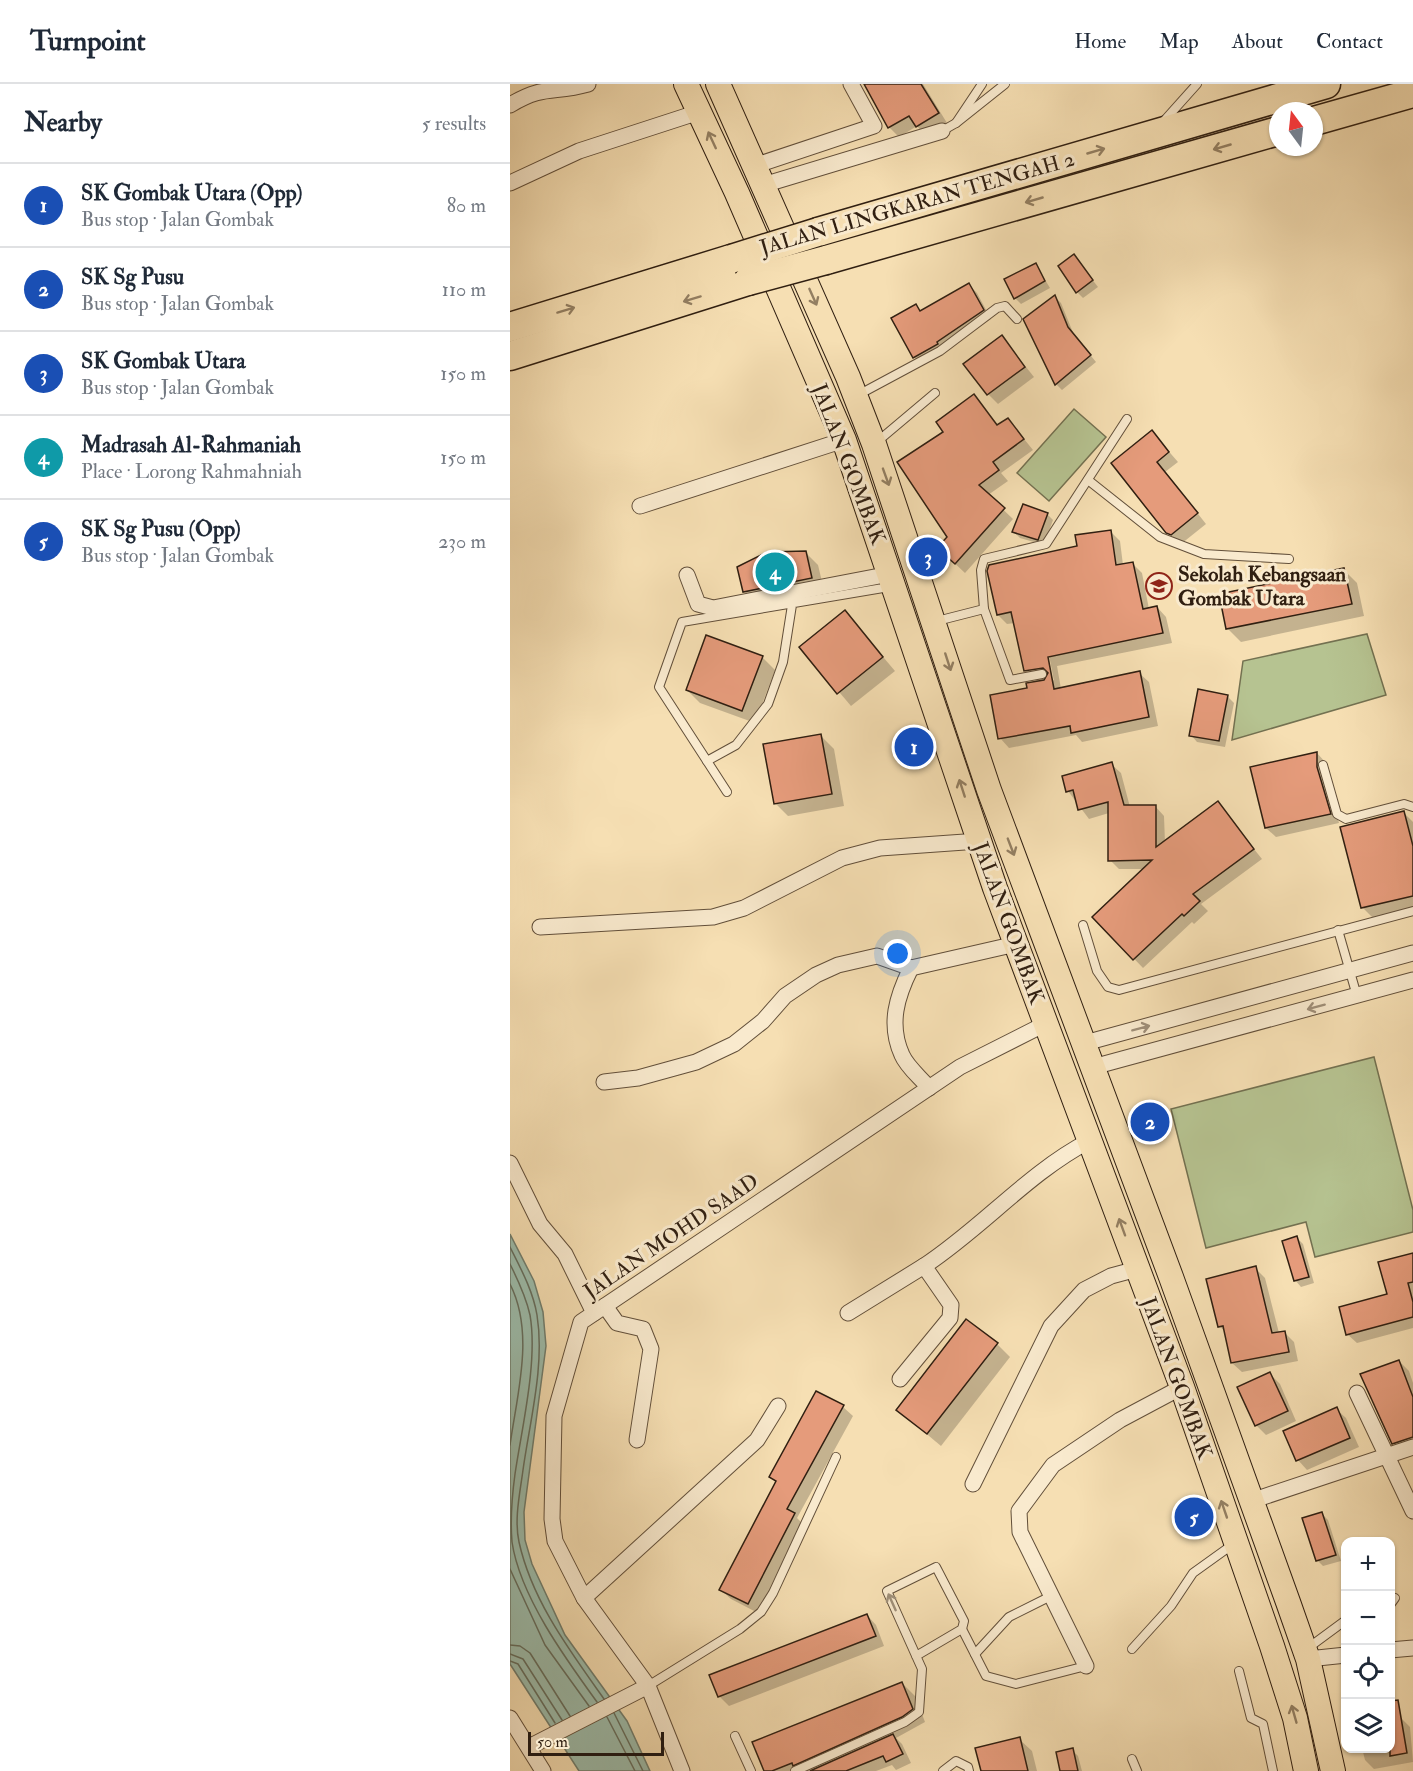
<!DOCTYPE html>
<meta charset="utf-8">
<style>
:root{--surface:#fff;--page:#f6f6f7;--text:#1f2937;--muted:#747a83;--line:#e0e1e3;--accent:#d93025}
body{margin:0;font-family:"IM FELL Double Pica",serif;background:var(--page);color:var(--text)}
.controls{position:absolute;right:18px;bottom:18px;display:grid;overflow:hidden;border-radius:12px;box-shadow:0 2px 4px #0004}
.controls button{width:54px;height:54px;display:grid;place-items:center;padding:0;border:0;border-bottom:2px solid var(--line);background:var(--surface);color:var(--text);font:30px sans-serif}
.compass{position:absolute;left:759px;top:18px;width:54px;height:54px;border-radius:50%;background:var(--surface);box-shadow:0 2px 4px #0004;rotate:345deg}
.scale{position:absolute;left:18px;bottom:15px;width:136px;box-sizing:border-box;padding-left:6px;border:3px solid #301f11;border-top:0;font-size:16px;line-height:21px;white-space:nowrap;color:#301f11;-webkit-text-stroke:4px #f9eace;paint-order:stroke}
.you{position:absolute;left:388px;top:870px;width:21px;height:21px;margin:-15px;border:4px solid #fff;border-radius:50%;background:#1a73e8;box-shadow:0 0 0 9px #1a73e833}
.badge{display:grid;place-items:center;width:39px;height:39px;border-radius:50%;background:var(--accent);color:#fff;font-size:20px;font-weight:700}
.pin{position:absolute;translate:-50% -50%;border:3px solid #fff;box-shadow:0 2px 6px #0006}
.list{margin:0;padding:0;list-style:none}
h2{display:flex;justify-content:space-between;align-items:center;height:78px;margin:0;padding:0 24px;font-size:26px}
h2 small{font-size:20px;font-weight:400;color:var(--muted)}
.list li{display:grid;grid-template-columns:39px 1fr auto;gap:18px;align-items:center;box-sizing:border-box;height:84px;padding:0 24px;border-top:2px solid var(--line)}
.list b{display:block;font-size:22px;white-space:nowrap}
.list p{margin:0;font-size:20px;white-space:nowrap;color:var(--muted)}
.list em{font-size:20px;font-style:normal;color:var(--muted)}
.icon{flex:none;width:33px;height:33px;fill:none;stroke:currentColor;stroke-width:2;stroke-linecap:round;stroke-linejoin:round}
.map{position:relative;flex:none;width:903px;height:1687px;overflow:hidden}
header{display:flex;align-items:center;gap:36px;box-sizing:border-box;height:84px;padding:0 30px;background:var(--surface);border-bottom:2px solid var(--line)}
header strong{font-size:28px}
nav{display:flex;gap:33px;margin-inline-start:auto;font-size:21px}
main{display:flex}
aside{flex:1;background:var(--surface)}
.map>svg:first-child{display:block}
.green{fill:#b6c391;stroke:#737151;stroke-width:1.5}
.water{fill:#9dbdac;stroke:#717e6e;stroke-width:1.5}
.shadow{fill:#0003;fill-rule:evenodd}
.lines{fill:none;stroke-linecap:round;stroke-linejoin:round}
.shore{stroke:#666e5e;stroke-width:1.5}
.building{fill:#e59b7b;stroke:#301f11;stroke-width:1.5}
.lane-casing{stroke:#624f3a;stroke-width:10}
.street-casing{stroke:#624f3a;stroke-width:17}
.primary-casing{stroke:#301f11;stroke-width:26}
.highway-casing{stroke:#301f11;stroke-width:31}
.lane{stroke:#f9eace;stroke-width:8}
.street{stroke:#f9eace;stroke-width:15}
.primary{stroke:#f6dfb3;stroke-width:24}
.highway{stroke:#f6dfb3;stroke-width:28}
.highway-bridge-casing{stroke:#301f11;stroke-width:31;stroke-linecap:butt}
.highway-bridge{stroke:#f6dfb3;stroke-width:28}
.oneway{stroke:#937f62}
.oneway2{stroke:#9f8f79}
.labels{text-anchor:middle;stroke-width:6;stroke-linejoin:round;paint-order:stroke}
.street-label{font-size:21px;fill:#301f11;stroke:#f9eace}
.poi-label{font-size:21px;font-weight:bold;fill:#301f11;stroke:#f9eace;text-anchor:start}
</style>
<header>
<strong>Turnpoint</strong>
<nav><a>Home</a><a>Map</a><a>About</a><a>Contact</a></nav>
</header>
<main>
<aside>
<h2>Nearby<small>5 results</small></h2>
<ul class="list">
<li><span class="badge" style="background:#1a4fb4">1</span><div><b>SK Gombak Utara (Opp)</b><p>Bus stop · Jalan Gombak</p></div><em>80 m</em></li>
<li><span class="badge" style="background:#1a4fb4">2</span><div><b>SK Sg Pusu</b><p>Bus stop · Jalan Gombak</p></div><em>110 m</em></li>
<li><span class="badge" style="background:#1a4fb4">3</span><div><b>SK Gombak Utara</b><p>Bus stop · Jalan Gombak</p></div><em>150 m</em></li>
<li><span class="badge" style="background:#0f9aa8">4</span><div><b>Madrasah Al-Rahmaniah</b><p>Place · Lorong Rahmahniah</p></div><em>150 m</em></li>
<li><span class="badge" style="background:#1a4fb4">5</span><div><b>SK Sg Pusu (Opp)</b><p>Bus stop · Jalan Gombak</p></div><em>230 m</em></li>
</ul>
</aside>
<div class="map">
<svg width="903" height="1687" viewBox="0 0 903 1687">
<rect width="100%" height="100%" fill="#f6dfb3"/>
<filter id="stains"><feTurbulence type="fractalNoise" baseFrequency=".00333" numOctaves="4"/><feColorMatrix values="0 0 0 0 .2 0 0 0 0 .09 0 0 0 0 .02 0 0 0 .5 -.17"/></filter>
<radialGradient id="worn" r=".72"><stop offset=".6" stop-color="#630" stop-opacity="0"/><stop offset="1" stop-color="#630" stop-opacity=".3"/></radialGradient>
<!-- green -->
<g class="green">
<path d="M564,325l32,28 -57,64 -32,-28z"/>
<path d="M857,550l19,61 -154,45 11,-79z"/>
<path d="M864,973l39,153v22l-98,25 -9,-35 -100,26 -35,-139z"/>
</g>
<!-- water -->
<path class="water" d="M0,1150l24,47 9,31 3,34 -22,166 1,28 7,24 33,71 62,86 23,50h-71l-69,-107z"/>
<!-- shadow -->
<g class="shadow">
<path d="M356,0h57l24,39 -21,13 -9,-10 -18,11 -10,-10z"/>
<path d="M564,172l24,31 -15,11 -6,-6z"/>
<path d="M526,181l14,23 -29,16 -6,-6z"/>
<path d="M459,201l8,8 14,26 -69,46 -8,-8 2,-51 5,6z"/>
<path d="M545,213l6,6 13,32 22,27 -34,28 -6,-6z"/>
<path d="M492,253l32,40 -36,27 -10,-10z"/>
<path d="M464,312l25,30 9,-7 25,31 -32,23 7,8 -20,14 25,24 -48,54 -16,-15 -4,-126z"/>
<path d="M642,348l26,30 -13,10 41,52 -25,20 -14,-12z"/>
<path d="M537,430l6,6 -9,25 -24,-7 -6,-6z"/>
<path d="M600,447l10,10 3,24 9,-2 10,10 7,36 8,-2 9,10 6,26 -115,23 4,23 78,-16 10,9 9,44 -76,16 -6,-7 -67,13 -9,-10 29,-49 8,-7 -12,-11 -10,-48 -8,1 -9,-9 81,-67zM536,566h2l6,31 -3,-4z"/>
<path d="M295,468l13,13 6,25 -66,14 -13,-12z"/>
<path d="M834,486l13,13 7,33 -123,26 -13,-13 -7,-33z"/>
<path d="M335,528l50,59 -44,35 -50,-59z"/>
<path d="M252,573l13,13 -20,53 -55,-20 -13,-13z"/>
<path d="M717,612l7,7 -9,44 -28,-5 -6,-7z"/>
<path d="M311,652l13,13 10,57 -56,10 -13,-13z"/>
<path d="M807,669l9,10v14l13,46 -63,14 -10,-9z"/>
<path d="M601,680l10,9 9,34 25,-1 9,10 1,27 52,-40 45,56 -61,45 7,7 -14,13 -2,-2 -49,46 -49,-51 51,-48h-26l-9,-9 -1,-47 -20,6 -21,-28z"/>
<path d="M894,729l9,9v89l-38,9 -13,-13z"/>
<path d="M787,1154l6,6 11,39 -13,4 -6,-7z"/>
<path d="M903,1170v74l-56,15 -10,-9 42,-39z"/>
<path d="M745,1184l10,10 14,55 5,-1 10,10 4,19 -56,11 -10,-9 -6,-31 -7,-6z"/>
<path d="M487,1260l13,13 -69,89 -43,-36z"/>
<path d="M889,1277l10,10 4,12v66l-10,4 -10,-10z"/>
<path d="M760,1290l10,10 16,37 -30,14 -10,-10z"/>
<path d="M333,1323l10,9 -56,102 6,6 -45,89 -27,-14 -10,-9 56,-108 -6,-5z"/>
<path d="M826,1325l10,9 13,29 -52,23 -9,-10 -13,-28z"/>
<path d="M812,1430l6,6 13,41 -18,5 -6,-6z"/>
<path d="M357,1531l9,10 8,21 -155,60 -10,-10z"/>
<path d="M392,1599l13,13 10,26 -29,16 6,6 9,19 -15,7 -4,-5 -16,6h-110z"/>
<path d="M891,1634l9,9 3,35 -39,7 -9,-9 -3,-12h28z"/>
<path d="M509,1655l13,12 5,20h-54z"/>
<path d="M562,1666l6,6 4,15h-20z"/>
</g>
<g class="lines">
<!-- shore -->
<g class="shore">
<path d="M0,1163c11,22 23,44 27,68 8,50 -7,105 -14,155 -3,23 -9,49 -4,72 13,59 51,109 85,157"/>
<path d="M0,1180c8,16 16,33 20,51 8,46 -8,112 -15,159 -3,22 -5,45 -3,68 8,54 53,116 85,160"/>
<path d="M0,1200c25,49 7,110 0,161"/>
<path d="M0,1485l35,76 44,61"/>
<path d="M0,1561l10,1 10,7 40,63"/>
<path d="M0,1570l13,5 39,61"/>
<path d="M0,1577l8,3 37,59"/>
<path d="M104,1629l29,58"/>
<path d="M97,1633l28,54"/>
</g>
</g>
<!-- building -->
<g class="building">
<path d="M354,0h57l18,29 -23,14 -7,-11 -21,12z"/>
<path d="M564,170l19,26 -17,13 -18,-27z"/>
<path d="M526,179l9,18 -31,18 -10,-20z"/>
<path d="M459,199l15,27 -47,32 1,2 -25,14 -22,-40 25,-14 4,7z"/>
<path d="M545,211l13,32 23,28 -36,30 -32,-66z"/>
<path d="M492,251l23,32 -38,28 -24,-31z"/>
<path d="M464,310l23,31 11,-7 16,21 -31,23 6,8 -20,15 26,23 -50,56 -18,-16 10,-11 -50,-75 46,-30 -7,-10z"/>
<path d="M642,346l17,22 -12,10 41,51 -27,22 -5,-2 -55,-70z"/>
<path d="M513,420l25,9 -10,27 -26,-8z"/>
<path d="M601,446l5,35 17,-3 10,47 14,-3 6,27 -115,24 6,32 86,-18 9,46 -78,16 -1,-7 -72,13 -8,-44 37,-7 -1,-5 18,-3 4,-7 -5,-5 -19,3 -13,-59 -14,3 -10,-44 2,-6 88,-19 -2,-11z"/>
<path d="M296,467l6,27 -69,14 -6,-25 30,-15z"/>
<path d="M834,484l8,36 -126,25 -7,-35z"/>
<path d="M335,526l38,47 -46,37 -38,-47z"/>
<path d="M196,551l57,21 -21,55 -56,-21z"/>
<path d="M688,605l30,6 -9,46 -30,-5z"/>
<path d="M311,650l11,60 -58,10 -11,-60z"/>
<path d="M807,668v15l14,47 -66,14 -15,-61z"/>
<path d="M602,678l12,43h32v42l62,-46 36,48 -61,45 7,7 -16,15 -2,-2 -49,46 -41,-43 60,-57 -44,1v-59l-30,8 -5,-20 -7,2 -4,-16z"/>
<path d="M894,727l9,35v50l-52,12 -21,-81z"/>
<path d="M787,1152l12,41 -15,4 -12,-40z"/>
<path d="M903,1169v29l-5,1 5,19v15l-67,18 -7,-28 48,-13 -9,-32z"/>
<path d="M746,1182l16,67 13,-2 4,21 -58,11 -8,-37 -5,1 -12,-48z"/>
<path d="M456,1235l32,24 -71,91 -31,-24z"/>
<path d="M889,1276l14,37v40l-21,7 -32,-70z"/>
<path d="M760,1288l18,39 -33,15 -18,-39z"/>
<path d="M306,1307l28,14 -57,104 8,4 -47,91 -29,-14 57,-109 -7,-4z"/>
<path d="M827,1323l13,31 -54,23 -13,-30z"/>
<path d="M812,1428l14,43 -20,6 -14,-43z"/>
<path d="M357,1530l9,22 -158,61 -9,-22z"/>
<path d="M392,1598l11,27 -11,8 -109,49 -1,-3 -20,8h-8l-12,-29z"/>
<path d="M888,1616l9,53 -17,3v-55z"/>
<path d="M383,1650l10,20 -17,8 -3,-6 -37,15h-36z"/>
<path d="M510,1653l8,34h-47l-6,-23z"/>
<path d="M563,1664l5,23h-18l-4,-19z"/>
</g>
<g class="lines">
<defs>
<g id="lane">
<path d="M653,38l34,-38"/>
<path d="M446,39l49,-39"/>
<path d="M432,47l14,-8 26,-39"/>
<path d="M348,311l82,-44 57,-43 8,-2 12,13"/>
<path d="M368,357l57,-48"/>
<path d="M578,396l72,57 44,17 85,5"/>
<path d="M282,521l-9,57 -15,42 -32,41 -29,16 -48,-74 23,-65 207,-35"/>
<path d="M474,525l-3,-39 3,-11 62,-15 81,-125"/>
<path d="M427,537l47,-12 26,71 32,-6"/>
<path d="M197,677l20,31"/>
<path d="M813,681l14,49 9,5 58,-15 9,3"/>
<path d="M573,841l14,46 11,16 11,3 294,-79"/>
<path d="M828,846l19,66"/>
<path d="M880,1521l5,-7"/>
<path d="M452,1545l24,47 30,8 70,-18"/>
<path d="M798,1564l38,-28"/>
<path d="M622,1565l39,-43 22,-33 39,-28"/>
<path d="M465,1570l34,-37 42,-21"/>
<path d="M729,1587l12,47 12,6 10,47"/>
<path d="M138,1602l92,-57 21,-17 12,-19 63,-136"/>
<path d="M225,1652l16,35"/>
<path d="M622,1675l5,12"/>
<path d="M285,1687l110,-49 14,-10 3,-43 -35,-78 49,-24 28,54 -2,8 -46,27"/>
<path d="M433,1687l13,-10 12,6 1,4"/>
</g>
<g id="street">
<path d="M0,21c35,-21 43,-11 78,-21"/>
<path d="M244,82l120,-40 -23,-42"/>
<path d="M0,99l69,-32 120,-39"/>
<path d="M253,101l179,-54"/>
<path d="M130,422l204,-66"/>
<path d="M177,491l11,29 15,4 177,-34"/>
<path d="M30,843l173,-10 31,-9 98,-50 38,-10 99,-7"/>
<path d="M401,884c-14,28 -23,56 -9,87 5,12 19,23 27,33"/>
<path d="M575,959l328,-90"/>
<path d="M583,983l320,-87"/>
<path d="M94,998l34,-4 58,-16 38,-18 29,-23 22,-25 31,-21 22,-10 39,-9 34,12 105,-24"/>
<path d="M0,1079l30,61 25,30 29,59"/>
<path d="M95,1222l12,17 26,6 8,20 -14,91"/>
<path d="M338,1229l76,-47"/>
<path d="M390,1295l50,-61 1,-13 -27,-39c58,-38 104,-93 165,-125"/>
<path d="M847,1309l56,118"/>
<path d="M463,1400l78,-158 33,-36 27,-14 26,-7"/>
<path d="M741,1417l162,-54"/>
<path d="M74,1514l173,-158 21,-34"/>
<path d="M880,1566l23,-2"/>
<path d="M798,1575l38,-4"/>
<path d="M576,1582l-66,-134 -1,-21 34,-46 67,-45 62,-33"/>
<path d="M0,1634l33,53"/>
<path d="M19,1663l119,-61"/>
<path d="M172,1687l-34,-85 -64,-88 -29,-57 -3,-22 2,-103 27,-94 379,-255 85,-43"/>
</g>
<g id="primary">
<path d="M176,0l51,109 107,247 151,448 187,499 90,259 23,72 11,53"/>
<path d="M208,0l130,293 26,67 115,346 182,487 117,325 20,57 25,112"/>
</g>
<g id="highway">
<path d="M804,37l99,-28"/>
<path d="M308,148l508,-148"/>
<path d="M316,176l452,-129"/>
<path d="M0,243l221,-68"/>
<path d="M0,272l238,-75"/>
</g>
</defs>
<!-- lane casing -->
<use href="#lane" class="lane-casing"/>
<!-- street casing -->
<use href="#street" class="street-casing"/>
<!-- primary casing -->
<use href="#primary" class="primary-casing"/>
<!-- highway casing -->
<use href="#highway" class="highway-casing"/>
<!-- lane -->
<use href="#lane" class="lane"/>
<!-- street -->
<use href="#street" class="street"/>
<!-- primary -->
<use href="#primary" class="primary"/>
<!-- highway -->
<use href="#highway" class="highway"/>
<defs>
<g id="highway-bridge">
<path d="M221,175l87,-27"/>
<path d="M238,197l78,-21"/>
</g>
</defs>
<!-- highway-bridge casing -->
<use href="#highway-bridge" class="highway-bridge-casing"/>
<!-- highway-bridge -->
<use href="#highway-bridge" class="highway-bridge"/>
</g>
<!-- one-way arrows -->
<defs><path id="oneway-shaft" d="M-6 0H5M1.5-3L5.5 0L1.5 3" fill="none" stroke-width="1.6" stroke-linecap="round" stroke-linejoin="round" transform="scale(1.5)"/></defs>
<g class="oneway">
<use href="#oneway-shaft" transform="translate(202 56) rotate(-115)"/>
<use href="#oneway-shaft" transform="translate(712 63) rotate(164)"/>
<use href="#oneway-shaft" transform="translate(586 67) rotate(-16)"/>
<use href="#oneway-shaft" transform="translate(524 116) rotate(164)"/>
<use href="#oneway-shaft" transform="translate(303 213) rotate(66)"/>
<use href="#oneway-shaft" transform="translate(182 215) rotate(163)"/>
<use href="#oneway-shaft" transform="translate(56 226) rotate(-17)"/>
<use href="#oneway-shaft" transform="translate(376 393) rotate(70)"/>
<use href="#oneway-shaft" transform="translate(438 578) rotate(72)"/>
<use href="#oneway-shaft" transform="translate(452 704) rotate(-108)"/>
<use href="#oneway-shaft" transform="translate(501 763) rotate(69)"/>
<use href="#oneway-shaft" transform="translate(612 1143) rotate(-110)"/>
<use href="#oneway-shaft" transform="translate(714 1425) rotate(-109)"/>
<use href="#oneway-shaft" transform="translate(784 1630) rotate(-106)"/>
</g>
<g class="oneway2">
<use href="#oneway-shaft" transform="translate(806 923) rotate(165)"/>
<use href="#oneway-shaft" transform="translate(631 944) rotate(-15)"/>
<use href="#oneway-shaft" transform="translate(382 1518) rotate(-114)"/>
</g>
<!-- icons -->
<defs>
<symbol id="school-ring" viewBox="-11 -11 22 22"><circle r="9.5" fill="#f9eace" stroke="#8f2418" stroke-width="1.5"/><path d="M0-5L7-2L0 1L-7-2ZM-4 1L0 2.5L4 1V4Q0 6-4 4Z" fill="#8f2418"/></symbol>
</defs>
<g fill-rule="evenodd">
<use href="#school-ring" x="634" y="487" width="30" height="30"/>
</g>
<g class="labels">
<!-- street labels -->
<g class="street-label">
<text transform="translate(407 119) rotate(-16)" y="7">JALAN LINGKARAN TENGAH 2</text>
<text transform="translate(339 380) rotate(69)" y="7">JALAN GOMBAK</text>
<text transform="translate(499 839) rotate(70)" y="7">JALAN GOMBAK</text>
<text transform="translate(161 1152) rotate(-34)" y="7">JALAN MOHD SAAD</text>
<text transform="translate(667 1294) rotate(70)" y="7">JALAN GOMBAK</text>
</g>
<!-- poi labels -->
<g class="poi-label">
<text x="668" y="497">Sekolah Kebangsaan<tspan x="668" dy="24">Gombak Utara</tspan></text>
</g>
</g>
<rect width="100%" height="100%" filter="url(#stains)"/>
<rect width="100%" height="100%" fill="url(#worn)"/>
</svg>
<div class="controls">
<button>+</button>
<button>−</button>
<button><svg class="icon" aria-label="locate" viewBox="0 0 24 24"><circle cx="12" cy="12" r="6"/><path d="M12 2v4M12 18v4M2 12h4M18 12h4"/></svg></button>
<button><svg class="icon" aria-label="layers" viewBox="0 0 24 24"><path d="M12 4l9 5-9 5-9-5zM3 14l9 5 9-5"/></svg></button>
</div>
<svg class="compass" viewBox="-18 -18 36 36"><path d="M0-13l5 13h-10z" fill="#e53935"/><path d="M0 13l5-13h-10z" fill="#747a83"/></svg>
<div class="scale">50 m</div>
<div class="you"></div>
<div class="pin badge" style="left:404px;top:663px;background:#1a4fb4">1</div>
<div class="pin badge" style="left:640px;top:1038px;background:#1a4fb4">2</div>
<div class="pin badge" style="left:418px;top:473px;background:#1a4fb4">3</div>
<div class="pin badge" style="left:265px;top:488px;background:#0f9aa8">4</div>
<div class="pin badge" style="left:684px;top:1433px;background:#1a4fb4">5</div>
</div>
</main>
